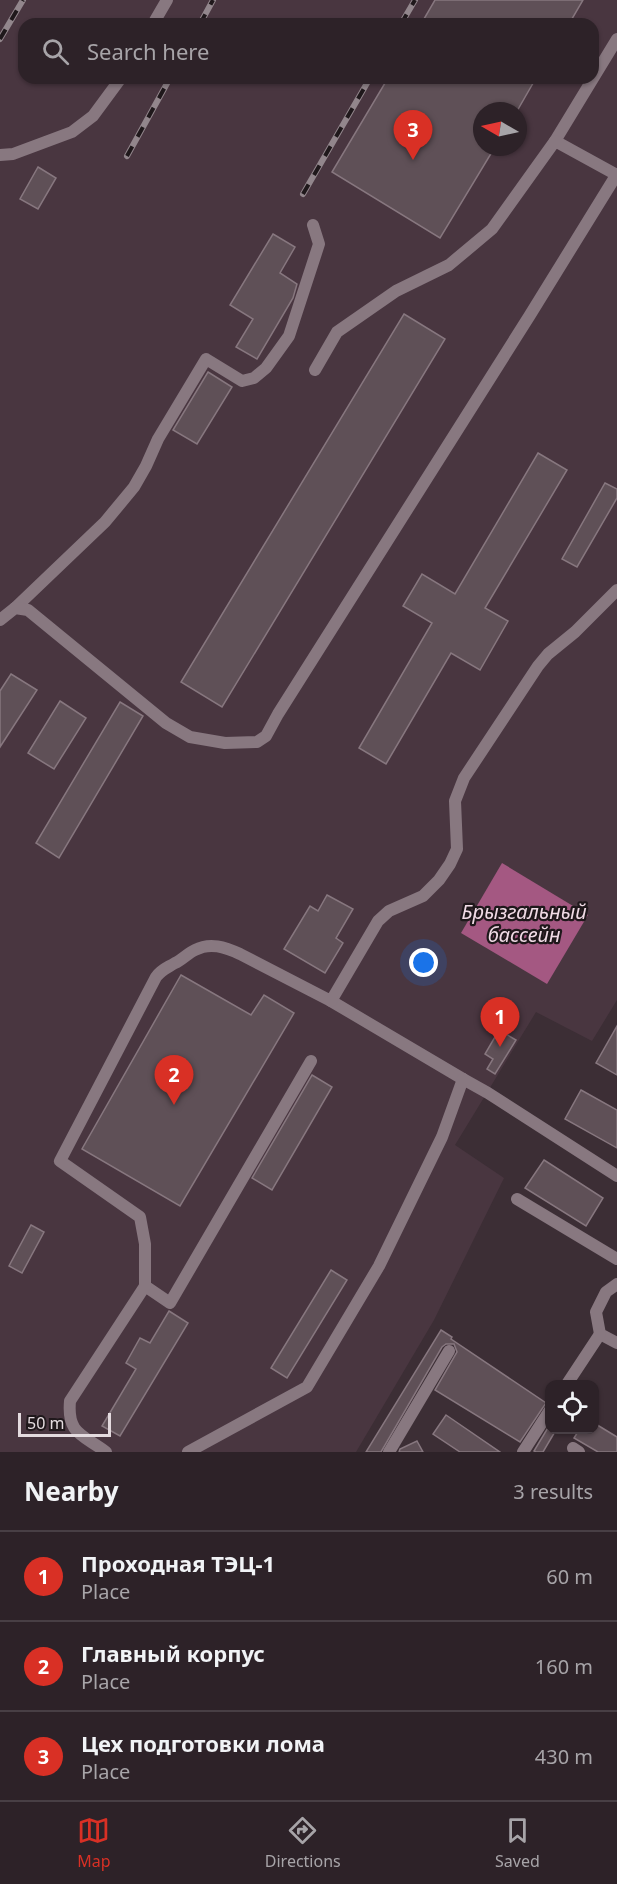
<!DOCTYPE html>
<meta charset="utf-8">
<style>
:root{--surface:#2d2228;--page:#352a30;--text:#f1f3f6;--muted:#a7a4a8;--line:#483f45;--accent:#d93025}
body{margin:0;font-family:"Noto Sans",sans-serif;background:var(--page);color:var(--text)}
.controls{position:absolute;right:18px;bottom:18px;display:grid;overflow:hidden;border-radius:12px;box-shadow:0 2px 4px #0004}
.controls button{width:54px;height:54px;display:grid;place-items:center;padding:0;border:0;border-bottom:2px solid var(--line);background:var(--surface);color:var(--text);font:30px sans-serif}
.compass{position:absolute;left:473px;top:102px;width:54px;height:54px;border-radius:50%;background:var(--surface);box-shadow:0 2px 4px #0004;rotate:279deg}
.scale{position:absolute;left:18px;bottom:15px;width:93px;box-sizing:border-box;padding-left:6px;border:3px solid #e4dbdf;border-top:0;font-size:16px;line-height:21px;white-space:nowrap;color:#e4dbdf;-webkit-text-stroke:4px #1f181b;paint-order:stroke}
.you{position:absolute;left:424px;top:963px;width:21px;height:21px;margin:-15px;border:4px solid #fff;border-radius:50%;background:#1a73e8;box-shadow:0 0 0 9px #1a73e833}
.badge{display:grid;place-items:center;width:39px;height:39px;border-radius:50%;background:var(--accent);color:#fff;font-size:20px;font-weight:700}
.pin{position:absolute;translate:-50% -50px;filter:drop-shadow(0 2px 3px #0008)}
.pin::after{content:'';position:absolute;top:32px;width:21px;height:18px;background:inherit;clip-path:polygon(0 0,100% 0,50% 100%)}
.list{margin:0;padding:0;list-style:none}
h2{display:flex;justify-content:space-between;align-items:center;height:78px;margin:0;padding:0 24px;font-size:26px}
h2 small{font-size:20px;font-weight:400;color:var(--muted)}
.list li{display:grid;grid-template-columns:39px 1fr auto;gap:18px;align-items:center;box-sizing:border-box;height:90px;padding:0 24px;border-top:2px solid var(--line)}
.list b{display:block;font-size:22px;white-space:nowrap}
.list p{margin:0;font-size:20px;white-space:nowrap;color:var(--muted)}
.list em{font-size:20px;font-style:normal;color:var(--muted)}
.icon{flex:none;width:33px;height:33px;fill:none;stroke:currentColor;stroke-width:2;stroke-linecap:round;stroke-linejoin:round}
.map{position:relative;flex:none;width:617px;height:1452px;overflow:hidden}
.search{position:absolute;background:var(--surface);box-shadow:0 2px 4px #0004;left:18px;right:18px;top:18px;height:66px;display:flex;align-items:center;gap:15px;box-sizing:border-box;padding:0 21px;border-radius:18px;color:var(--muted);font-size:22px}
.sheet{height:348px;background:var(--surface)}
nav{display:flex;justify-content:space-around;align-items:center;box-sizing:border-box;height:84px;border-top:2px solid var(--line);background:var(--surface);font-size:16px;color:var(--muted)}
nav a{display:grid;justify-items:center;gap:3px}
nav .on{color:var(--accent)}
.map>svg:first-child{display:block}
.built{fill:#493640;fill-rule:evenodd}
.water{fill:#a45882}
.building{fill:#5f5057;stroke:#87777f;stroke-width:1.5}
.lines{fill:none;stroke-linecap:round;stroke-linejoin:round}
.minor{stroke:#887880;stroke-width:12}
.rail-casing{stroke:#92868c;stroke-width:6}
.rail{stroke:#1f181b;stroke-width:4;stroke-dasharray:11;stroke-linecap:butt}
.labels{text-anchor:middle;stroke-width:4.5;stroke-linejoin:round;paint-order:stroke}
.water-label{font-size:20px;font-style:italic;fill:#f1dbe6;stroke:#1f181b}
</style>
<div class="map">
<svg width="617" height="1452" viewBox="0 0 617 1452">
<rect width="100%" height="100%" fill="#3c2e35"/>
<!-- built -->
<path class="built" d="M0,0h617v1000l-25,41 -56,-29 -81,133 49,33 -70,142 -78,132h-356zM24,24h569v54h-569zM482,111h36v36h-36z"/>
<!-- water -->
<path class="water" d="M502,863l86,52 -41,69 -86,-51z"/>
<!-- building -->
<g class="building">
<path d="M435,0h148l-14,24h-148z"/>
<path d="M388,78h148l-19,33h-35v36h13l-55,91 -108,-66z"/>
<path d="M38,167l18,11 -18,31 -18,-10z"/>
<path d="M273,234l22,13 -15,26 17,11 -4,14 -36,61 -21,-12 17,-28 -23,-14z"/>
<path d="M404,314l41,25 -223,368 -41,-25z"/>
<path d="M208,372l24,15 -35,57 -24,-14z"/>
<path d="M538,453l29,17 -82,138 23,13 -28,49 -29,-17 -65,111 -27,-16 73,-125 -29,-17 19,-32 33,20z"/>
<path d="M605,483l12,6v9l-40,69 -15,-8z"/>
<path d="M11,674l26,16 -37,57v-56z"/>
<path d="M60,701l26,17 -32,51 -26,-16z"/>
<path d="M120,702l23,14 -84,142 -23,-15z"/>
<path d="M327,895l26,14 -17,29 7,5 -18,30 -41,-24 26,-43 8,5z"/>
<path d="M181,975l70,40 13,-20 30,18 -114,193 -98,-57z"/>
<path d="M617,1026v49l-21,-12z"/>
<path d="M499,1030l17,10 -21,34 -8,-5 6,-10 -8,-5z"/>
<path d="M312,1075l20,12 -60,103 -20,-12z"/>
<path d="M581,1090l36,20v38l-52,-29z"/>
<path d="M544,1160l59,38 -17,28 -61,-38z"/>
<path d="M31,1225l13,7 -22,41 -13,-7z"/>
<path d="M331,1270l16,10 -60,98 -16,-10z"/>
<path d="M169,1311l19,12 -68,113 -18,-10 34,-57 -10,-6 14,-25 10,5z"/>
<path d="M441,1330l11,7 -1,2 95,64 -26,39 -85,-52 22,-38 -3,-8h-8l-4,3 -61,105h-15z"/>
<path d="M446,1415l54,37h-40l-27,-18z"/>
<path d="M594,1423l23,14v15h-19l-24,-14 5,-8h15z"/>
<path d="M549,1426v4h7l-13,22h-7l-2,-1z"/>
<path d="M417,1441l6,11h-24l1,-3z"/>
</g>
<g class="lines">
<!-- minor -->
<g class="minor">
<path d="M153,24l14,-24"/>
<path d="M555,141l62,-102"/>
<path d="M0,155l13,-1 59,-22 21,-16 28,-38"/>
<path d="M315,370l22,-38 59,-41 53,-26 43,-36 63,-88 62,34"/>
<path d="M15,608l90,-86 29,-35 12,-21 12,-27 48,-80 36,22 12,-3 12,-10 23,-32 30,-92 -6,-19"/>
<path d="M0,620l15,-12 13,2 138,113 24,14 35,6 32,-1 9,-6 12,-22 252,-399 87,-141"/>
<path d="M331,1001l132,78"/>
<path d="M517,1199l100,60"/>
<path d="M617,1284l-11,8 -10,20 4,22 17,9"/>
<path d="M145,1286l25,17 141,-242"/>
<path d="M567,1384l33,-50"/>
<path d="M573,1448l6,4"/>
<path d="M106,1452c-24,-18 -39,-18 -36,-51l75,-115v-42l-5,-27 -80,-56 96,-184c6,-8 11,-9 19,-14 7,-3 13,-10 20,-13 15,-8 30,-3 45,4l91,47 47,-80 11,-10 34,-15 16,-16 11,-16 7,-15 -2,-48 9,-23 74,-112 10,-12 27,-22 42,-42"/>
<path d="M188,1452l119,-65 72,-121 63,-129 21,-58 25,14 129,83"/>
<path d="M389,1452l60,-101"/>
<path d="M523,1452l27,-42"/>
</g>
<defs>
<g id="rail">
<path d="M200,24l13,-24"/>
<path d="M401,24l14,-24"/>
<path d="M0,39l23,-39"/>
<path d="M127,156l43,-78"/>
<path d="M303,194l67,-116"/>
</g>
</defs>
<!-- rail casing -->
<use href="#rail" class="rail-casing"/>
<!-- rail -->
<use href="#rail" class="rail"/>
</g>
<g class="labels">
<!-- water labels -->
<g class="water-label">
<text x="524" y="919">Брызгальный<tspan x="524" dy="23">бассейн</tspan></text>
</g>
</g>
</svg>
<div class="controls">
<button><svg class="icon" aria-label="locate" viewBox="0 0 24 24"><circle cx="12" cy="12" r="6"/><path d="M12 2v4M12 18v4M2 12h4M18 12h4"/></svg></button>
</div>
<svg class="compass" viewBox="-18 -18 36 36"><path d="M0-13l5 13h-10z" fill="#e53935"/><path d="M0 13l5-13h-10z" fill="#a7a4a8"/></svg>
<div class="scale">50 m</div>
<div class="you"></div>
<div class="pin badge" style="left:500px;top:1047px">1</div>
<div class="pin badge" style="left:174px;top:1105px">2</div>
<div class="pin badge" style="left:413px;top:160px">3</div>
<div class="search"><svg class="icon" aria-label="search" viewBox="0 0 24 24"><circle cx="10" cy="10" r="6"/><path d="M15 15l6 6"/></svg>Search here</div>
</div>
<section class="sheet">
<h2>Nearby<small>3 results</small></h2>
<ul class="list">
<li><span class="badge">1</span><div><b>Проходная ТЭЦ-1</b><p>Place</p></div><em>60 m</em></li>
<li><span class="badge">2</span><div><b>Главный корпус</b><p>Place</p></div><em>160 m</em></li>
<li><span class="badge">3</span><div><b>Цех подготовки лома</b><p>Place</p></div><em>430 m</em></li>
</ul>
</section>
<nav>
<a class="on"><svg class="icon" aria-label="map" viewBox="0 0 24 24"><path d="M3 6l6-2 6 2 6-2v14l-6 2-6-2-6 2zM9 4v14M15 6v14"/></svg>Map</a>
<a><svg class="icon" aria-label="directions" viewBox="0 0 24 24"><path d="M12 3l9 9-9 9-9-9zM9 14v-3h6M13 9l2 2-2 2"/></svg>Directions</a>
<a><svg class="icon" aria-label="saved" viewBox="0 0 24 24"><path d="M7 4h10v16l-5-4-5 4z"/></svg>Saved</a>
</nav>
